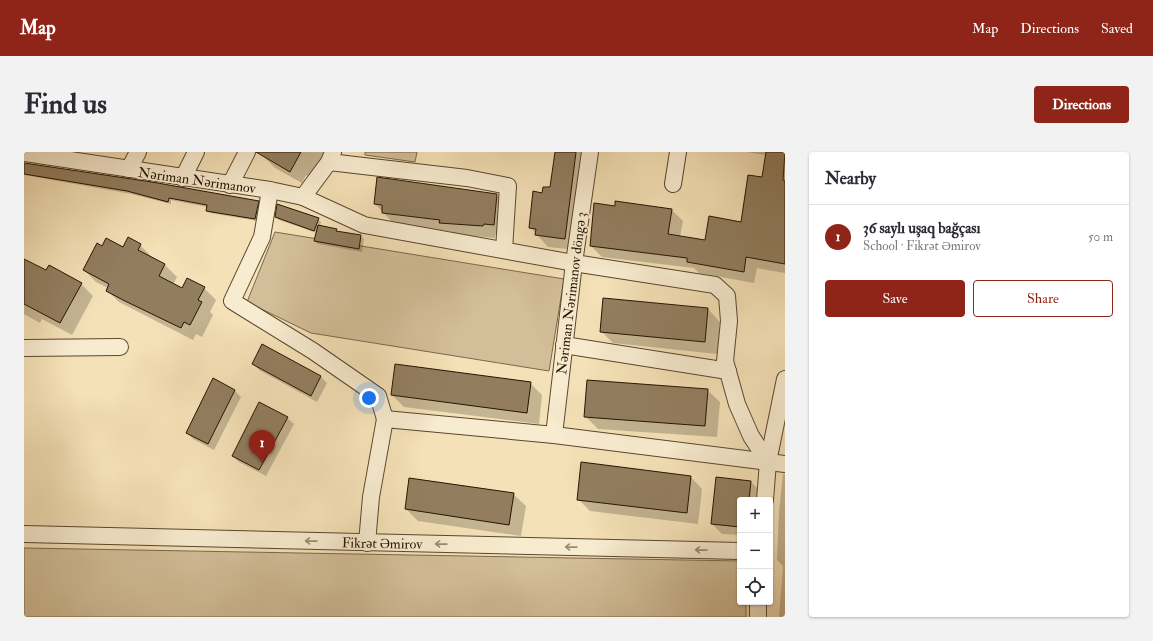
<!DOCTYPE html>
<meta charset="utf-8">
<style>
:root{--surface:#fff;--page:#f2f2f3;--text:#2b2b33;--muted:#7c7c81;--line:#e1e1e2;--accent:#8f2418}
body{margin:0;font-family:"IM FELL Double Pica",serif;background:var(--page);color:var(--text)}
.controls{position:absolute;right:12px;bottom:12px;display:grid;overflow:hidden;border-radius:4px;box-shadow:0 1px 3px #0004}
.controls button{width:36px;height:36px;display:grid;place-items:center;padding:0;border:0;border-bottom:1px solid var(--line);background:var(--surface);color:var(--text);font:20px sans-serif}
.you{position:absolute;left:345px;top:246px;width:14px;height:14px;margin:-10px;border:3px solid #fff;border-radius:50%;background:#1a73e8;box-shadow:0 0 0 6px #1a73e833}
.badge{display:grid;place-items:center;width:26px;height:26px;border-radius:50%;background:var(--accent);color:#fff;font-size:13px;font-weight:700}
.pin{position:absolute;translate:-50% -33px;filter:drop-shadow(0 1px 2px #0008)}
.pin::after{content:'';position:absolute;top:21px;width:14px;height:12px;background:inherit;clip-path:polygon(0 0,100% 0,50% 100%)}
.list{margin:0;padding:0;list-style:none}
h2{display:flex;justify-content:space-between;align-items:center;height:52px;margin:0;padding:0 16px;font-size:17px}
h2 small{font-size:13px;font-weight:400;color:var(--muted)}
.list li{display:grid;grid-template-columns:26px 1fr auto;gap:12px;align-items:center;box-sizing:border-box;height:64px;padding:0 16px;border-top:1px solid var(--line)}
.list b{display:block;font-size:15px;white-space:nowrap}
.list p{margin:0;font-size:13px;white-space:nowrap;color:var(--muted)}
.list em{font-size:13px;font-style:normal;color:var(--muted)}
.actions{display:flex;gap:8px;padding:12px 16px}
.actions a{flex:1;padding:9px 0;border:1px solid var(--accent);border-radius:4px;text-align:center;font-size:14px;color:var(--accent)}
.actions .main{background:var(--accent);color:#fff}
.icon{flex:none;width:22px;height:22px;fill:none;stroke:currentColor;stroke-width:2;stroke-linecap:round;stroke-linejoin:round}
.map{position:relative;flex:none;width:761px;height:465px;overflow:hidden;border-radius:4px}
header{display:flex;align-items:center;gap:24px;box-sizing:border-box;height:56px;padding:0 20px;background:var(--accent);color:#fff}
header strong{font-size:19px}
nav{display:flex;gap:22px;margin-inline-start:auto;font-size:14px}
.intro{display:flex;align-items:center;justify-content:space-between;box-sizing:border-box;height:96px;padding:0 24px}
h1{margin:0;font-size:28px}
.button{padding:10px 18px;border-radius:4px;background:var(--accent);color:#fff;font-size:14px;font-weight:700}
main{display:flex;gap:24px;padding:0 24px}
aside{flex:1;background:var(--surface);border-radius:4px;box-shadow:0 1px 3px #0004}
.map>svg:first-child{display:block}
.green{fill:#d2be98;stroke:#7c684c}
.shadow{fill:#0003}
.building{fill:#927e5f;stroke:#261300}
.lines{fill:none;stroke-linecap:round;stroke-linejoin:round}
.minor-casing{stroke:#5a462e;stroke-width:18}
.minor{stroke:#f8ecd0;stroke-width:16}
.oneway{stroke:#9a8a72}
.labels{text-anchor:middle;stroke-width:3.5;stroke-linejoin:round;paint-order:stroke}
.street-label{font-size:14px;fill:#261300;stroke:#f8ecd0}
</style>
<header>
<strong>Map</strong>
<nav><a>Map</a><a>Directions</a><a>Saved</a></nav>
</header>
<div class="intro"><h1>Find us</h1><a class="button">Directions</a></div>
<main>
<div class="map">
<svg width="761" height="465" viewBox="0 0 761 465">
<rect width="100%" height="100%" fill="#f5e1b7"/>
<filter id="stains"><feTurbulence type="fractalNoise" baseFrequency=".005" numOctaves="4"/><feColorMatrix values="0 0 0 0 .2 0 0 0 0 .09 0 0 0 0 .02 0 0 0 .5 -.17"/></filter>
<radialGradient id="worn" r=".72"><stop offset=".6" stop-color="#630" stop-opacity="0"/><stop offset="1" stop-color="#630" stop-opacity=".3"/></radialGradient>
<!-- green -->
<g class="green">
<path d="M341,0h52l-2,10 -50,-7z"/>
<path d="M251,80l289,47 -15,92 -238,-38 -64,-31z"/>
<path d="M0,396l716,13v41h6v15h-722z"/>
</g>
<!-- shadow -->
<g class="shadow">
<path d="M241,0h61l-15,26 -5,-3 -4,8 -27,-15 -12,-12z"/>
<path d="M532,0h33l-12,98 -29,-3 -18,-20 13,-33 8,-6z"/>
<path d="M722,0h39v121l-28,-5 -3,15 -55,-10 -5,-5 -92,-11 -11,-11 25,-39 56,3 11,11 -3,16 25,4 37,-18 20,-45 4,-23z"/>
<path d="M0,12l234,38 3,3 -3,16 -48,-8 -3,-3v-3l-36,-7v4l-40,-10 -107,-19z"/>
<path d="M473,43l12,12 -3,29 -11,-1v3l-42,-4 -4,-3 -54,-6 -20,-21z"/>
<path d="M252,65l42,2 3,3 -1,4 16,4 3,2 22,4 3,3 -2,13 -44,-8 -3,-3 2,-8 -38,-13z"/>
<path d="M116,93l12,12 -1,1 14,7 12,12 -4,8 9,4 22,-1 12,12 -6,12 3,3 -11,22 -6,-3 -3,6 -74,-38 -12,-12 1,-2 -12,-6 -12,-12 19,-23 20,1z"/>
<path d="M0,108l22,12 35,12 12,12 -21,39 -30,-16 -2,4 -16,-9z"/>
<path d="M684,157l12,13 -3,32 -104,-11 -12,-12z"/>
<path d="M238,194l59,31 6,6 -10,19 -58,-32 -6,-6z"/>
<path d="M506,231l12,12 -3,29 -135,-17 -12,-12z"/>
<path d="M210,238l7,7 -27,53 -21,-11 -6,-6z"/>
<path d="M683,238l13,12 -3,35 -119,-8 -13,-13z"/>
<path d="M263,266l7,6 -28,52 -27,-14 -6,-6z"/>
<path d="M759,322h2v143h-6l4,-51 -6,-6 2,-48z"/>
<path d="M666,324l12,13 -4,35 -108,-13 -12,-12z"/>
<path d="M727,330l9,9 -1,9h-19v35l-18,-1 -10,-10z"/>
<path d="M489,342l13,12 -5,30 -103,-15 -12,-12z"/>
</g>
<!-- building -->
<g class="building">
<path d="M232,0h45l-11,20z"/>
<path d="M531,0h21l-11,87 -30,-4 1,-6 -7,-1 4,-37 9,2 1,-6h7z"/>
<path d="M742,0h19l-2,28 2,1v83l-39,-7 -2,15 -57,-10v-4l-97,-12 4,-43 21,3v-5l57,8 -4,25 37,6 4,-24 32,6 7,-47 14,2z"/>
<path d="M0,11l128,19 107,19 -4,18 -49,-8 1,-6 -38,-7 -1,4 -41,-11 -103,-17z"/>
<path d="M353,25l120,17 -3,31 -10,-1 -1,2 -44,-3 1,-3 -58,-7v-8l-8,-1z"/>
<path d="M253,52l42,14 -5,13 -39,-14z"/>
<path d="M294,73l19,4 -1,2 25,4 -2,14 -45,-8z"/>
<path d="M104,85l13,7 -3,6 27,14 -6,12 23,12 5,-10 18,9 -7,13 4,2 -12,23 -6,-3 -3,6 -56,-27 -19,-10 3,-7 -26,-14 14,-27 5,3 4,-8 17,9z"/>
<path d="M0,107l22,11 3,-5 33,18 -22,40 -36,-19z"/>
<path d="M579,146l105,10 -3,34 -105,-10z"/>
<path d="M238,192l59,32 -10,20 -59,-32z"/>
<path d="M371,212l136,18 -4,31 -136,-18z"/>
<path d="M189,226l22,12 -27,54 -22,-11z"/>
<path d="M563,228l121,9 -3,37 -121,-9z"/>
<path d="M235,250l29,15 -29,53 -27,-14z"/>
<path d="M557,310l110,14 -4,37 -110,-13z"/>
<path d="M692,325l35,4 -2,19h-9v27l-29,-3z"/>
<path d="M385,326l105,15 -5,32 -104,-16z"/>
</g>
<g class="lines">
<defs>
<g id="minor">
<path d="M0,1l246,37 33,7 61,28 210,38 141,22 12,11 2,25 -4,40 12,43 14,32 17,26"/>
<path d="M305,10l138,16 41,8 -4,64"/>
<path d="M105,17l9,-17"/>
<path d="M159,26l13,-26"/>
<path d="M649,32l5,-32"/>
<path d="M206,33l17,-33"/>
<path d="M246,38l-8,47 -30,64 81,50 65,45 7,23"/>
<path d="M279,45l26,-35 4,-10"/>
<path d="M540,193l164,26"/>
<path d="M0,196l96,-1"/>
<path d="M530,283l20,-172 16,-111"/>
<path d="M741,348l3,-38 17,-83"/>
<path d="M0,382l716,17"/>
<path d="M343,391l4,-46 14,-78 169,16 231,29"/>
<path d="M734,465v-15"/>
</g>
</defs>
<!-- minor casing -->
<use href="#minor" class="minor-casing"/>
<!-- minor -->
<use href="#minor" class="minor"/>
</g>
<!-- one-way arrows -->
<defs><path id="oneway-shaft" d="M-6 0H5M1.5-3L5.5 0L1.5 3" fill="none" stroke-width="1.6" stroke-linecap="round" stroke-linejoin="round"/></defs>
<g class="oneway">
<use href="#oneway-shaft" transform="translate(287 389) rotate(-179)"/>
<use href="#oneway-shaft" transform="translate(417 392) rotate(-179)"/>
<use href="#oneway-shaft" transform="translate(547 395) rotate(-179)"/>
<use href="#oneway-shaft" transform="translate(677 398) rotate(-179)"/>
</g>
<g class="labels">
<!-- street labels -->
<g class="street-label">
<text transform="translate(173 28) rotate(8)" y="5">Nəriman Nərimanov</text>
<text transform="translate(547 141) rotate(-83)" y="5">Nəriman Nərimanov döngə 3</text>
<text transform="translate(358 391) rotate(1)" y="5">Fikrət Əmirov</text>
</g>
</g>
<rect width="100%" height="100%" filter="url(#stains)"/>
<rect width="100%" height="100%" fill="url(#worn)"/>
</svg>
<div class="controls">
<button>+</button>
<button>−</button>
<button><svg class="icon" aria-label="locate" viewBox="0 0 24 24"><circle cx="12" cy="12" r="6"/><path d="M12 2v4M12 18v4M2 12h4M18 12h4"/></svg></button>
</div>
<div class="you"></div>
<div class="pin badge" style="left:238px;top:311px">1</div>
</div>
<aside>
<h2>Nearby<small></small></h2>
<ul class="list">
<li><span class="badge">1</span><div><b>36 saylı uşaq bağçası</b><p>School · Fikrət Əmirov</p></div><em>50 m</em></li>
</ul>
<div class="actions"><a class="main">Save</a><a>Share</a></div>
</aside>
</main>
